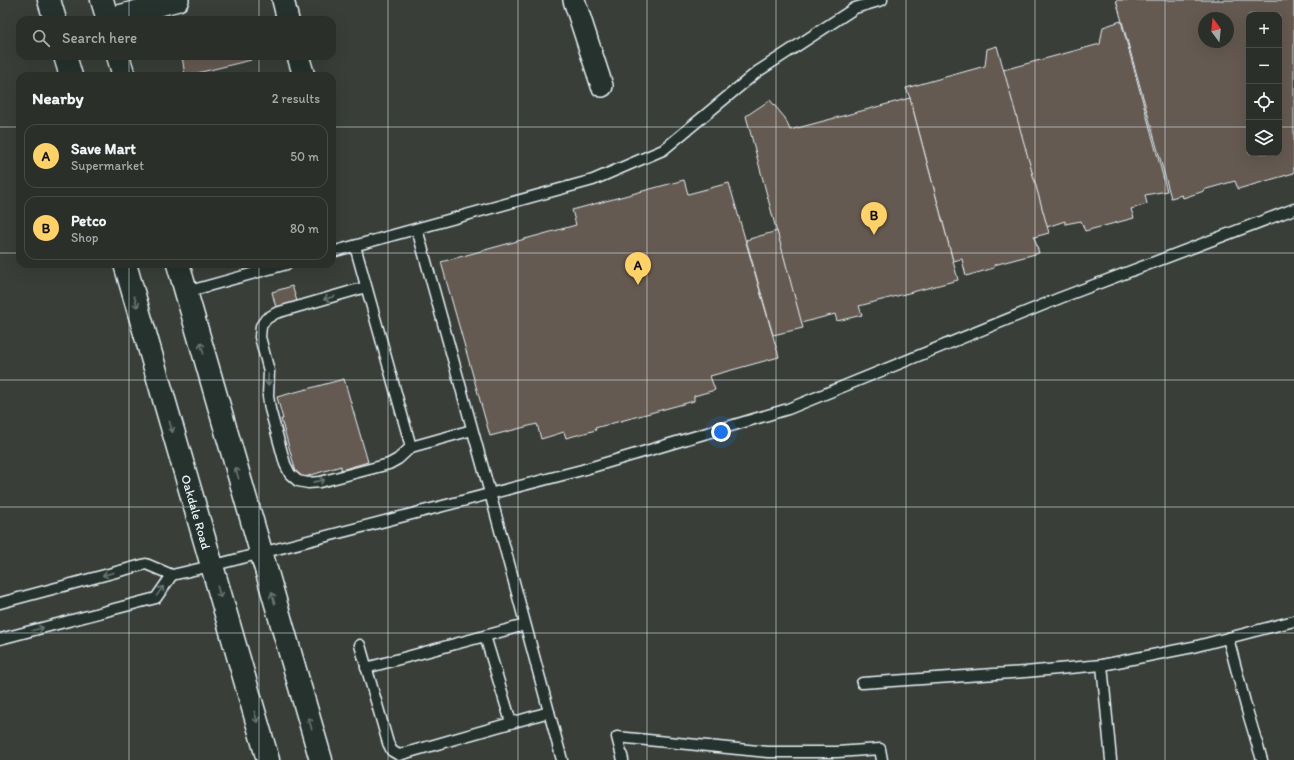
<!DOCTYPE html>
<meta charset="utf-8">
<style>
:root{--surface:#2b2f2a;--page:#333732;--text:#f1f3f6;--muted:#a6a9a8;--line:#474a47;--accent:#ffd166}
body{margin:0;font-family:Itim,sans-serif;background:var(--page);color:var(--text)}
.controls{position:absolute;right:12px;top:12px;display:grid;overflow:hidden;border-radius:8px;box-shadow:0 4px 16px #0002}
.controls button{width:36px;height:36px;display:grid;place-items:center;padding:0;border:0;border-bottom:1px solid var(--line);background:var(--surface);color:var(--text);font:20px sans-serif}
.compass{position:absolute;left:1198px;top:12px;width:36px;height:36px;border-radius:50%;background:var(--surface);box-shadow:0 4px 16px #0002;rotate:345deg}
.you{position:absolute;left:721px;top:432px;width:14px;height:14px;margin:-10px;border:3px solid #fff;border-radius:50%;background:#1a73e8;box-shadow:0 0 0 6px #1a73e833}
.badge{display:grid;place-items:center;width:26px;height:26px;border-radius:50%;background:var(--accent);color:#111;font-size:13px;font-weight:700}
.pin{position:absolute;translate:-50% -33px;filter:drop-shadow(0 1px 2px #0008)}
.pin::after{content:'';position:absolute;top:21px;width:14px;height:12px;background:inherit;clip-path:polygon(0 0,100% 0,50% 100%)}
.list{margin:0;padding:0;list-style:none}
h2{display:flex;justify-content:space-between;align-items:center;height:52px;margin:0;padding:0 16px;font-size:17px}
h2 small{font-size:13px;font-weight:400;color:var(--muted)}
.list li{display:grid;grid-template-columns:26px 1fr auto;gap:12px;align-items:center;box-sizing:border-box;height:64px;margin:0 8px 8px;padding:0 8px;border:1px solid var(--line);border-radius:12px}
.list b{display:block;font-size:15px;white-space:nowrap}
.list p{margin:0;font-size:13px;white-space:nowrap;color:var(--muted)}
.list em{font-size:13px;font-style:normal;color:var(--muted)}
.icon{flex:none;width:22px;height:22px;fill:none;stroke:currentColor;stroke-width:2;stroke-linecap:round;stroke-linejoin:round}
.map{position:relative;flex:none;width:1294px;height:760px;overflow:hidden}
.search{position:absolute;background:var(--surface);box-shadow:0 4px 16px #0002;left:16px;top:16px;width:320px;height:44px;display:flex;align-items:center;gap:10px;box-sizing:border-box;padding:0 14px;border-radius:12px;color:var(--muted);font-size:15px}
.panel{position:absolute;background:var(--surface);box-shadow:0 4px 16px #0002;left:16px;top:72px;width:320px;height:196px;border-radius:12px}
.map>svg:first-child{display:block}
.building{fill:#655a51;stroke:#e8f1f8;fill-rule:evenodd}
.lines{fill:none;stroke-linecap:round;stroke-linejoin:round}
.lane-casing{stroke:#e8f1f8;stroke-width:13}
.street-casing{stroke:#e8f1f8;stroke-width:24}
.secondary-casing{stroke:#e8f1f8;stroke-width:25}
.lane{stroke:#26332d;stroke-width:10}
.street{stroke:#26332d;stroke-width:21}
.secondary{stroke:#26332d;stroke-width:22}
.oneway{stroke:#6a7674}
.grid{fill:none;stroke:#e8f1f8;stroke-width:1;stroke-opacity:0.55}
.labels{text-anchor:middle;stroke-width:3;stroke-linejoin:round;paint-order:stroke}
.street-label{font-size:13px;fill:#e8f1f8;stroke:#26332d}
</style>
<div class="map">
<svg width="1294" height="760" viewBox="0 0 1294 760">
<rect width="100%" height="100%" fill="#393f38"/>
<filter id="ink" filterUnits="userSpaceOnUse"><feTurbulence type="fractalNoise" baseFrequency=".025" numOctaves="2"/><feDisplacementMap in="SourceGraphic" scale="8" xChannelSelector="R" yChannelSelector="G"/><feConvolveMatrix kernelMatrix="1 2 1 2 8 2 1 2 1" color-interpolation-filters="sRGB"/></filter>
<g filter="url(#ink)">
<!-- building -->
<g class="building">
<path d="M1116,0h178v173l-56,16 -3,-8 -32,9 1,1 -21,7 -1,-3 -11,3zM1249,15h30v138h-30zM1204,18h24v24h-24z"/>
<path d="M1121,21l46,170 -22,4 2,9 -16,5 3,9 -49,13 -4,-10 -16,3v-3l-18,6 -44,-157 97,-26 3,-17z"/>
<path d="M997,46l52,187 -15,4 5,16 -45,12v3l-28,8 -4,-17 -9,2 -43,-163 -4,-10 79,-22 2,-17z"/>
<path d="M182,56h68l1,4 -66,16z"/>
<path d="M910,98l48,182 -99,26 3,9 -25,6 -2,-7 -34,9 -55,-207 24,-16 15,18 5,12z"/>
<path d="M684,180l4,14 41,-11 50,174 -69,19 5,14 -21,6v5l-99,27 1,2 -30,8 -2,-6 -23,7 -4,-15 -47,12 -49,-174 135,-37 -4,-15z"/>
<path d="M777,231l26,97 -30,7 -27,-95z"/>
<path d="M292,286l5,15 -21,7 -4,-16z"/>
<path d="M344,379l24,83 -27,8v-4l-43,13 -17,-60h2l-6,-22z"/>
</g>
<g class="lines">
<defs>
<g id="lane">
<path d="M417,229l73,264 72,267"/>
<path d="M355,246l56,201 61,-17"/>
<path d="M332,252l261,-72 70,-30 94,-78 98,-64 27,-8"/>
<path d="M366,287l-90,26 -10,6 -5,7 -1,11 9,34 -1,25 2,13 15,55 5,10 8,7 10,2 12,-1 69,-18 9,-5 13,-12"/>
<path d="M186,292l101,-28"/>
<path d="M0,603l146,-39 26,11 39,-9 371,-96 206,-61 272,-111 234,-89"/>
<path d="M485,636l26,86"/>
<path d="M1228,638l19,72 15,50"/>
<path d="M0,639l156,-41 16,-23"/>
<path d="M360,645l28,98 4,8 7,4 150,-43"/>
<path d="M1102,665l9,95"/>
<path d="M366,668l159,-43"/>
<path d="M862,683l163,-11 77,-7 91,-18 101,-26"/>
<path d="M623,760l-6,-23 151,15h69l43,-3 2,11"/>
</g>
<g id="street">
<path d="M283,0l5,20"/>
<path d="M574,0l28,86"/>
<path d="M108,19l70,-19"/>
<path d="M298,56l6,20"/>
</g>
<g id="secondary">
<path d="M49,0l6,20"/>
<path d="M102,0l6,20"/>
<path d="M65,56l6,20"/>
<path d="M118,56l6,20"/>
<path id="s1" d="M125,264l143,496"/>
<path d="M178,264l143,496"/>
</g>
</defs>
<!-- lane casing -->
<use href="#lane" class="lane-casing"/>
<!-- street casing -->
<use href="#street" class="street-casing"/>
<!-- secondary casing -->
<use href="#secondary" class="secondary-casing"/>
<!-- lane -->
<use href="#lane" class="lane"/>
<!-- street -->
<use href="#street" class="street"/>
<!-- secondary -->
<use href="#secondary" class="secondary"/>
</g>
<!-- one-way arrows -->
<defs><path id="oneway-shaft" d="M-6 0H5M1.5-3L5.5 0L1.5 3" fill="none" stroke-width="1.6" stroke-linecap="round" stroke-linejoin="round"/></defs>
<g class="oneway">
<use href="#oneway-shaft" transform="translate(329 298) rotate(164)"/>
<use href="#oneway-shaft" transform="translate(136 302) rotate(74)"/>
<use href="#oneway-shaft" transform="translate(202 348) rotate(-106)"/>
<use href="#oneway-shaft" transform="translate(268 380) rotate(93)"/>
<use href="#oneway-shaft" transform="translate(171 427) rotate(74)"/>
<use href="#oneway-shaft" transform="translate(237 473) rotate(-106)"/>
<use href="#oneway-shaft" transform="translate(319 481) rotate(-11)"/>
<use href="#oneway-shaft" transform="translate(108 574) rotate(165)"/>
<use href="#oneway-shaft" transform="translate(160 591) rotate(-55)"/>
<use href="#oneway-shaft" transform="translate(219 592) rotate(74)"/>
<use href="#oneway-shaft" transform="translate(273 598) rotate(-106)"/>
<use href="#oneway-shaft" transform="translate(38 629) rotate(-15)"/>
<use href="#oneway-shaft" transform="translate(256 717) rotate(74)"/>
<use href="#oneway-shaft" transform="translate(310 723) rotate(-106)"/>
</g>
</g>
<!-- grid -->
<path class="grid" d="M129,0v20M259,0v20M388,0v760M518,0v760M647,0v760M776,0v760M906,0v760M1035,0v760M1165,0v760M129,56v20M259,56v20M0,127h20M332,127h917M1279,127h15M0,253h20M332,253h962M129,264v496M259,264v496M0,380h1294M0,507h1294M0,633h1294"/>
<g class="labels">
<!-- street labels -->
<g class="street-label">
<text dy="5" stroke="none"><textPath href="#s1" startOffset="258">Oakdale Road</textPath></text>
</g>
</g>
</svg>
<div class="controls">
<button>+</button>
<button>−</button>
<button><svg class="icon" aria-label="locate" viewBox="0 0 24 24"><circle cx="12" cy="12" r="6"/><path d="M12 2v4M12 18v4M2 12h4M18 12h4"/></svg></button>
<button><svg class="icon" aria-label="layers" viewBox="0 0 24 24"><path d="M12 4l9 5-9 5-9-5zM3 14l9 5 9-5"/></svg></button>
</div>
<svg class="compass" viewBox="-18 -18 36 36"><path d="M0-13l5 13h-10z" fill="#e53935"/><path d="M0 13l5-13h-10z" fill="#a6a9a8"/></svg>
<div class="you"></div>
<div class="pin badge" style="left:638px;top:285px">A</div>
<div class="pin badge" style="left:874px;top:235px">B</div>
<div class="search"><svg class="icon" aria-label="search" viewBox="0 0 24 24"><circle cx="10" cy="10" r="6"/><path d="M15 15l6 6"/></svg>Search here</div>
<section class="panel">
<h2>Nearby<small>2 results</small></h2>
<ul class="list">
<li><span class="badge">A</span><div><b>Save Mart</b><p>Supermarket</p></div><em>50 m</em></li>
<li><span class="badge">B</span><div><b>Petco</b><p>Shop</p></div><em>80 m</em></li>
</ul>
</section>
</div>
